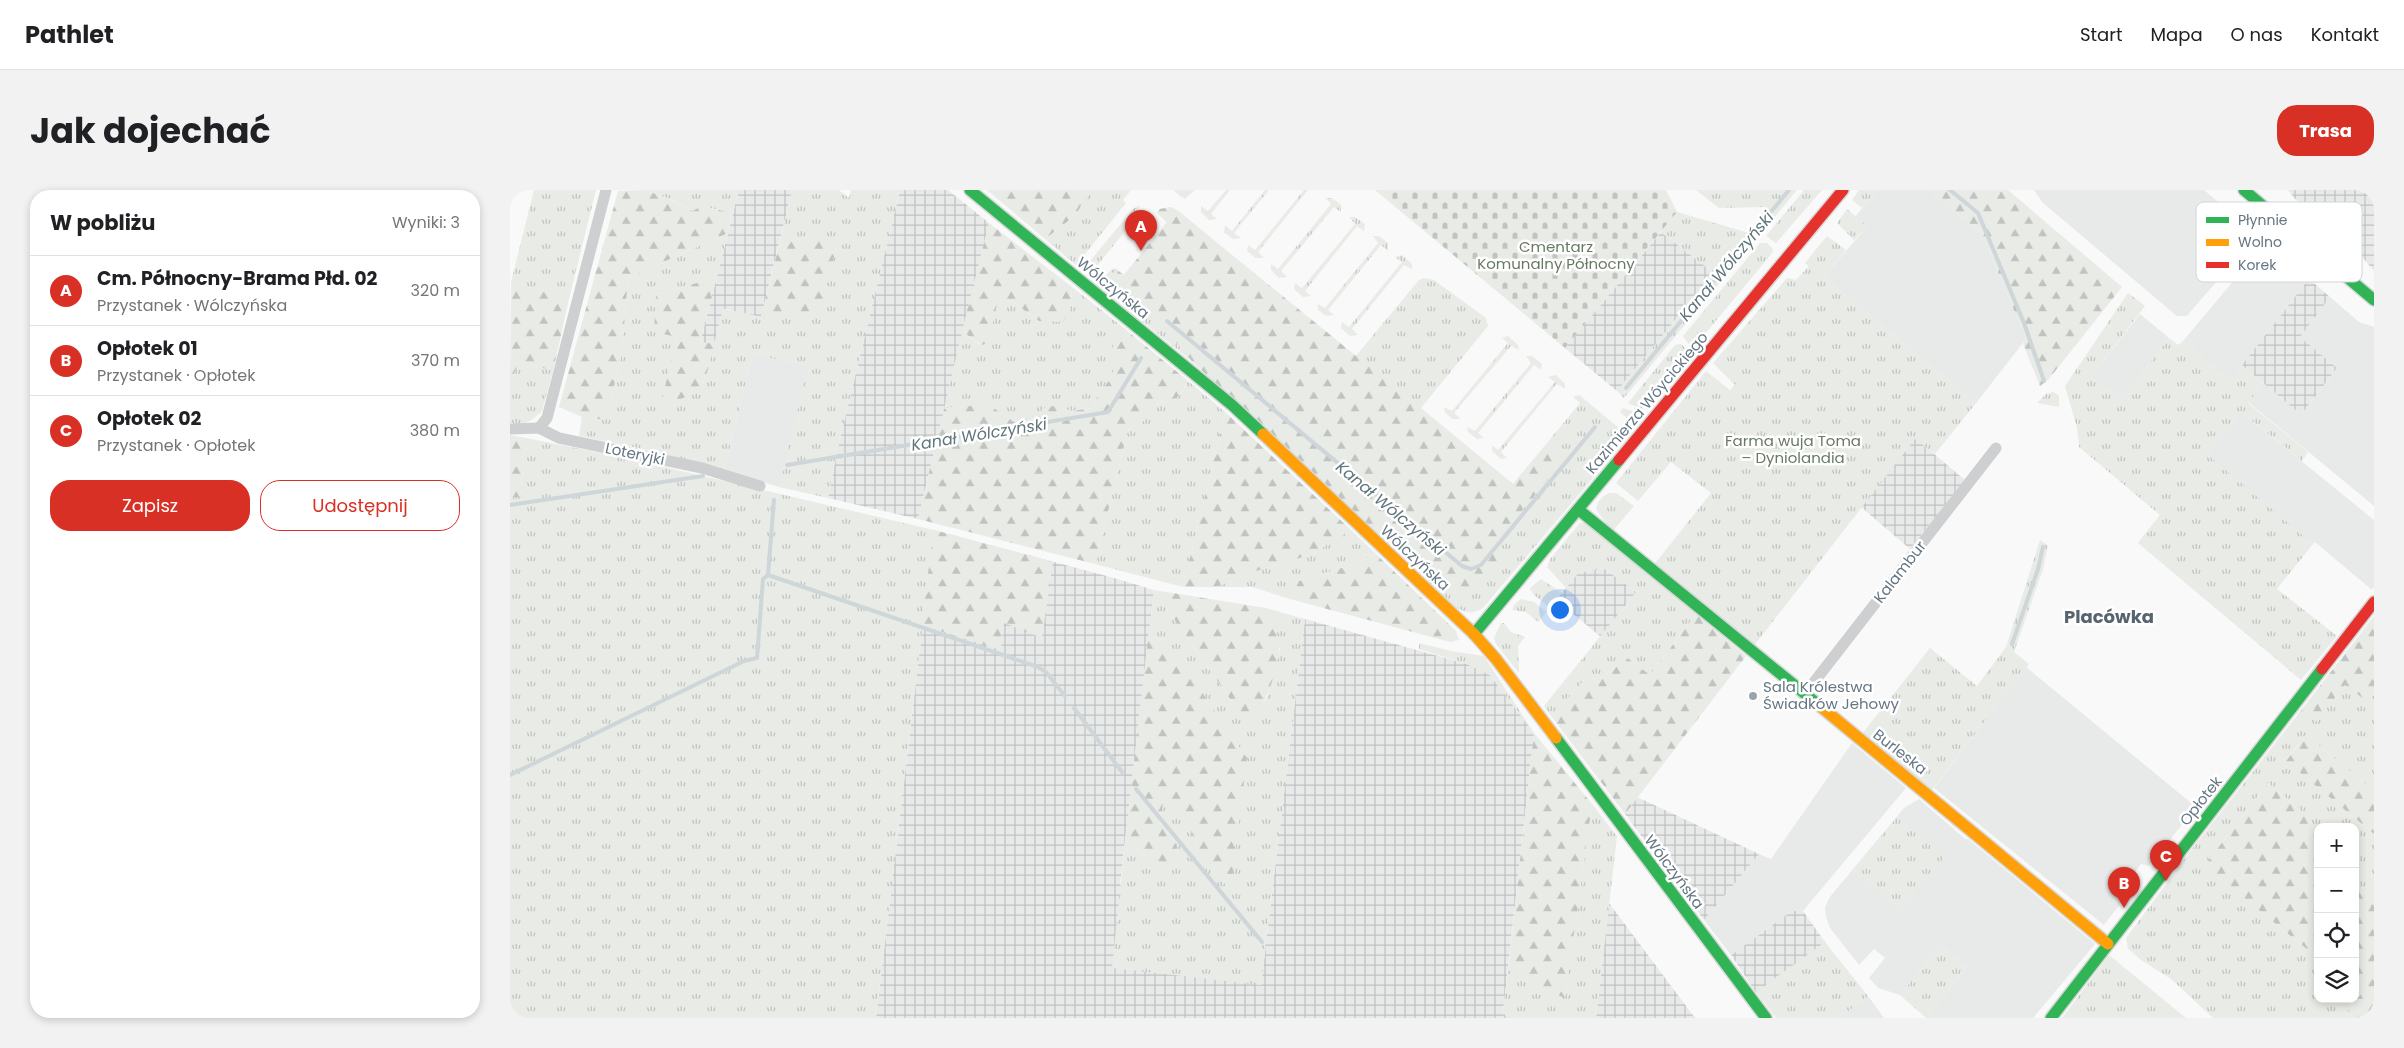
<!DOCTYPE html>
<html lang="pl">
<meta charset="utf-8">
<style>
:root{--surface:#fff;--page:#f2f2f2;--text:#202124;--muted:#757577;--line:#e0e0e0;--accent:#d93025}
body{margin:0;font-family:Poppins,sans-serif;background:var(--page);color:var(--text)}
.controls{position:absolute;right:15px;bottom:15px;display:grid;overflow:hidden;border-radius:10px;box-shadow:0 2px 8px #0003}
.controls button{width:45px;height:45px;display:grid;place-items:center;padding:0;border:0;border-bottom:1px solid var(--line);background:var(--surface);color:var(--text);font:25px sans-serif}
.you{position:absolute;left:1049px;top:419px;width:18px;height:18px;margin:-12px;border:4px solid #fff;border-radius:50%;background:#1a73e8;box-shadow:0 0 0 8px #1a73e833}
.badge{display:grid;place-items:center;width:32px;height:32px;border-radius:50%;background:var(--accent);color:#fff;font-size:16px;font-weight:700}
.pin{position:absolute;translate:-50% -41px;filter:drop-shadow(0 1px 2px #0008)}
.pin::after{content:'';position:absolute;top:26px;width:18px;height:15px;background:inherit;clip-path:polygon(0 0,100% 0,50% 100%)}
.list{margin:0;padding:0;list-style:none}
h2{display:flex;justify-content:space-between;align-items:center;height:65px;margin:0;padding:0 20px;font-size:21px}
h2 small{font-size:16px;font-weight:400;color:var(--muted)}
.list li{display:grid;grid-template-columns:32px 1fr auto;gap:15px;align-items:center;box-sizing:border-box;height:70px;padding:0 20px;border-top:1px solid var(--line)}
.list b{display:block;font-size:19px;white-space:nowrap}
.list p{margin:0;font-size:16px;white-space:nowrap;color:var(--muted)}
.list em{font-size:16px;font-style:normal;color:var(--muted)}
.actions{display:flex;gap:10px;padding:15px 20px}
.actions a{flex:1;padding:11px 0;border:1px solid var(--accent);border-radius:20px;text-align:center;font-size:18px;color:var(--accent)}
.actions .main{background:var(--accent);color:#fff}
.icon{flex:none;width:28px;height:28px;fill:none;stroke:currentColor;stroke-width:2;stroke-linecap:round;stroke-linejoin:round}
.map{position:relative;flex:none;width:1864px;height:828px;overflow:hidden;border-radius:20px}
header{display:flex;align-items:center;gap:30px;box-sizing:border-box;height:70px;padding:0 25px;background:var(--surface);border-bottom:1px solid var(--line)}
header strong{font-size:24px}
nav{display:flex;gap:28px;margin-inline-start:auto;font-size:18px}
.intro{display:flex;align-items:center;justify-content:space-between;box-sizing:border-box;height:120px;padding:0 30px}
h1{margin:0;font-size:35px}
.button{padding:12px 22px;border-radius:20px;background:var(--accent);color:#fff;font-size:18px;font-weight:700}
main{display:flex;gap:30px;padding:0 30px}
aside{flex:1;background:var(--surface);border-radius:20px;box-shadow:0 2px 8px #0003}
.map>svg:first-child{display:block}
.built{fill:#e8e9e9}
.industrial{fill:url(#industrial-grid)}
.grass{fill:url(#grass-tufts)}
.forest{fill:url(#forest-firs)}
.cemetery{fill:url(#cemetery-stones)}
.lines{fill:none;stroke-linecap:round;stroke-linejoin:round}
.stream{stroke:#ced6d9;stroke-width:4}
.fast-casing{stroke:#d5d6d7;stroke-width:14}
.slow-casing{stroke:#d5d6d7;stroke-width:14}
.jam-casing{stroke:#d5d6d7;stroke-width:14}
.street{stroke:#cecfd0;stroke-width:11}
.fast{stroke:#30b455;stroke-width:11}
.slow{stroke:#ff9f0a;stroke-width:11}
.jam{stroke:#e5322d;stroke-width:11}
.poi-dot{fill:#99a4ac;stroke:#fff;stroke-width:2}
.labels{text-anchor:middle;stroke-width:5;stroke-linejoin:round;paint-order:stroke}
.park-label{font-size:15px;fill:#687a64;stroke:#fff}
.street-label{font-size:15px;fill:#657683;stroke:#fff}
.poi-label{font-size:15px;fill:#657683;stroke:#fff;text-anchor:start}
.water-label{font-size:16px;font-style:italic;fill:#60757c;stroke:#fff}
.quarter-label{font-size:18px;font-weight:bold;fill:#57646e;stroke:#fff}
.key{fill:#fff;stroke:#d1d6da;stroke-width:1}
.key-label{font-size:14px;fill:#657683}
</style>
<header>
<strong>Pathlet</strong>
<nav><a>Start</a><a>Mapa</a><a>O nas</a><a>Kontakt</a></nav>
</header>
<div class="intro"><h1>Jak dojechać</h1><a class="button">Trasa</a></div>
<main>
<aside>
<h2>W pobliżu<small>Wyniki: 3</small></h2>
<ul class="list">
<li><span class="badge">A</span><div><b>Cm. Północny-Brama Płd. 02</b><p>Przystanek · Wólczyńska</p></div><em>320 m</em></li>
<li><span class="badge">B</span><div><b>Opłotek 01</b><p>Przystanek · Opłotek</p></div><em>370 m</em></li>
<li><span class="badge">C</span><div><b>Opłotek 02</b><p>Przystanek · Opłotek</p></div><em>380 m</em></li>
</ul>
<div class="actions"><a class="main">Zapisz</a><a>Udostępnij</a></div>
</aside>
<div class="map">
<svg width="1864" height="828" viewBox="0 0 1864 828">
<defs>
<pattern id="industrial-grid" width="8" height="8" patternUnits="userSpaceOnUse" patternTransform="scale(1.25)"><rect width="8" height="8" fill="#e8e9e9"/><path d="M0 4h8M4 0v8" fill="none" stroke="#c0c1c2"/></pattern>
<pattern id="grass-tufts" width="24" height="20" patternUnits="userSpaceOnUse" patternTransform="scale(1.25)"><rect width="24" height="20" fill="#e8ebe6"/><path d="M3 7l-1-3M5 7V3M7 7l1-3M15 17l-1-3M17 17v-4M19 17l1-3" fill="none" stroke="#c0c3c0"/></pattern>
<pattern id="forest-firs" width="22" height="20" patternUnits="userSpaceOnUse" patternTransform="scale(1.25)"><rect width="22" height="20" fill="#e8ebe6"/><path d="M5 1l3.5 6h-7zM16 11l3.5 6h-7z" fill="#c0c3c0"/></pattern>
<pattern id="cemetery-stones" width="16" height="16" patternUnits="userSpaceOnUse" patternTransform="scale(1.25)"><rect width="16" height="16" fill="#e8ebe6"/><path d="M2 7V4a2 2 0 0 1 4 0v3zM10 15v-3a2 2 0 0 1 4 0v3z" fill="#c0c3c0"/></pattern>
</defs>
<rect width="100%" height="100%" fill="#f9f9f9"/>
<!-- built -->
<g class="built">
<path d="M1367,0h52l53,44 44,105 -50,64 -152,-126 43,-51 -12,-9z"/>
<path d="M1524,0h170l53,45 -66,76 -4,5h-10l-134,-113z"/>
<path d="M1756,52l43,37 -79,102 -47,-40z"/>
<path d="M1820,107l29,25 15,5v179l-126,-104 15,-19 38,32 24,-31 12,-16 -38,-31z"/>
<path d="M1630,124l29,24 -48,62 -30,-23z"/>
<path d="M243,164l56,12 -30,121 -55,-17z"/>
<path d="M1731,222l133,108v67l-2,3 -57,-48 -2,2 -25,-20 -81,-70z"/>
<path d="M1516,477l170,140 -47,59 -8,-2 -8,11 4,7 -33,43 -170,-137z"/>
<path d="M1342,553l54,45 -103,123h-11l-61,44 -27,-35 55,-66 12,5z"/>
<path d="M1409,609l46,40h3l127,105 -62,74h-107l41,-51 -27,-22 -40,50 -22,-7 -9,-10 16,-20 -11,-9 -15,16 -29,-37 -4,-11 -1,-9 4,-10 75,-90z"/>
<path d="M1358,806l16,22h-45z"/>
</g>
<!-- industrial -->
<g class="industrial">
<path d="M229,0h53l-31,127 -37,-8 -9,35 -15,-1z"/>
<path d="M390,0h48l41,33 -71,296 -90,-21 10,-51z"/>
<path d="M1778,0h86v81l-16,-19 -64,-54z"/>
<path d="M1151,42l53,41 -97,118 -52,-43z"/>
<path d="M1799,89l21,18 -30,40 37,31 -36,47 -59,-50z"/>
<path d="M1405,248l50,42 -55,69 -49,-42z"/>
<path d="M424,340l180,48 40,12 -34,294 141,101 44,-366 162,45 23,11 44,58 -31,279 4,6h-631z"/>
<path d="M1095,379l31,23 -35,45 -45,-37 23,-28z"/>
<path d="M1127,607l122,57 -55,66 -79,-106z"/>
<path d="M1099,713l86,115h-99z"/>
<path d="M1282,721h11l22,31 -68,52 -26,-39z"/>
</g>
<!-- grass -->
<g class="grass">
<path d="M24,0h62l-27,109 -58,-17z"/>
<path d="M108,0h121l-6,23 -31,-7 -9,5 -23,-12 -25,-9z"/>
<path d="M282,0h47l10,8 2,-8h49l-62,257 -10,51 -49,-11 29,-121 -55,-12 -29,116 -76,-20 -69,-14 3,-19 24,3 16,-68 6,-74 100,-45 -11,44 -61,18 21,41 -3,17 29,31 20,-75 38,8 51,-81 -33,9z"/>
<path d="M585,0h36l-8,10 3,3 -50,62 -31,-26 31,-24 8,-15z"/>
<path d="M665,0h20l-10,9 -11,-8z"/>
<path d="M716,0h4l-19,24 6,5 -8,1 -8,-8v-6l7,5z"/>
<path d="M755,0h4l-35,43 7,5 -8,1 -9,-7 1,-7 7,6z"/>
<path d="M794,0h4l-50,62 6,6h-8l-9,-7 1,-6 7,5z"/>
<path d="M1186,0h101l-173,208 -7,-7 97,-118 -53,-41 16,-20 72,21 18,-26 -48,1z"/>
<path d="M1294,0h18l-46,53 -10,-7z"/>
<path d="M1349,0h18l-15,18 -10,-8z"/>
<path d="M816,8h6l9,7v7l-7,-5 -53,64 6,6 -8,1 -8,-8v-6l7,5 53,-65z"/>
<path d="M630,15l-10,20 -33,41 -7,-5 43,-52z"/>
<path d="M661,17l6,3 178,147 64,-77 5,-2 10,2 52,38 2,8 -67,82 92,76 67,-81 -7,-6 6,-2 4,3 37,31 3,8 -4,10 -136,161c-5,2 -9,5 -15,4 -21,-2 -56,-51 -69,-69l-15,-1 -151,-144 -40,-36 -87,-70c-5,-11 -2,-17 8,-24l10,7 43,-53 -10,-9 3,-4z"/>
<path d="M1337,19l20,17 -13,14 -17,-17z"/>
<path d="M839,27h6l10,7 -1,7 -7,-5 -52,65 6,5 -8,1 -9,-8 1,-6 7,5 53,-64z"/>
<path d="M863,46h6l9,7v8l-7,-6 -53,65 6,5 -8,1 -8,-6v-6l7,4 53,-65z"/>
<path d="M1317,46l19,14 -22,27 152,126 -41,51 -20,-15 -162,208 -100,-81 58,-73 -40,-31 -33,39 -22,-18 90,-112 24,19 5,-5 -22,-22 74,-85 9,2 13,-14 -4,-3z"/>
<path d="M1250,53h7l5,5 1,4 -78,94h-5l-7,-10z"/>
<path d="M892,65l10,9v5l-8,-4 -52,64 6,6 -8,1 -9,-8 1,-6 7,5 53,-65 -7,-5z"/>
<path d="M562,97l47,37 -6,16v35l-16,22 -4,11 -21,3 -17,-5 -12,3 -7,9 -22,4 -23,-16h-36l-11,3 18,-78 18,14 11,-14 6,-31 16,2 26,19 31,-11z"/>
<path d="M1618,103l17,13 -54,71 30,23 48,-62 9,7 5,-4 46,39 13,-15 21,18 -15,20 60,49 -6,9 -61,-49 -34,42 106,90 -36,45 60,47 -36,44 -163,-137 22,-28 -81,-68 -2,-19 -12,-42z"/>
<path d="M998,146l10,9 1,5 -8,-4 -57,67 7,6h-9l-7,-7 -1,-5 8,4 56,-68 -6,-5z"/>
<path d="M1171,154l6,6 1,4 -45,55 -15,-6 47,-58z"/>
<path d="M1016,166h6l10,8 -1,6 -7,-5 -56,68 6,5 -7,1 -9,-7 -1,-5 8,4 56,-68z"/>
<path d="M8,171l35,10 -11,40c-10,10 -18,15 -32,12v-36z"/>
<path d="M1046,185l9,9v5l-8,-5 -56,68 6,6 -6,1 -9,-8v-6l6,5 57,-68 -7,-5z"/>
<path d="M677,190l38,32 -42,175 -88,-23 33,-134 17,-10 14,-18c18,-2 23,-4 28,-22z"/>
<path d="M1543,202l6,3v12l-22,-4 9,-9z"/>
<path d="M1113,218l18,6 3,2 -6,4h-9l-9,-8z"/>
<path d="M16,248l100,20 308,72 -58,488h-366v-520l10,-1z"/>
<path d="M1100,303h6l18,13 -22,26 -16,-23c1,-8 6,-13 14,-16z"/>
<path d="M1070,333h5l111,91 -46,61 -24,-18c-15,15 -20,23 -42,23l-32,37 -8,-11 92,-114 -31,-23 -26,3 -13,16 -19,-21 3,-8z"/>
<path d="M841,340l25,24 -21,10 -56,17 -9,18 -38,-12h-36l37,-15 63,-19 9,-8z"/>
<path d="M1530,350l8,6 -5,23 -29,83 15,12 -98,127 -70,-56 69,-87 47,38 29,-39z"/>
<path d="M1031,389l21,14 -12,15 -17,-14 -3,-6z"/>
<path d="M644,400l88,126 8,6 17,-24 13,-49 -14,-41 39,11 -44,366 -149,-17 13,-127 18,14 34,6c4,-16 -5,-24 -16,-36l2,-23 7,-1 20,23 3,16 8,16 17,24 -52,-240 -18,-2z"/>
<path d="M1011,409l13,3 12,10 -8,10 -12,-10 -14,-2 2,-5z"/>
<path d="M991,433h3l7,9 14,5 -7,9 1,27 -23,-29 -2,-6z"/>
<path d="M909,453l32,8 33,5 50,77 -44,-58 -23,-11 -48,-15z"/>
<path d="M1835,494l23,18 6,-8v97l-68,-56 -20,25 88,74v55l-11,4 -8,-6v-60h-37v7l-12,-19 -38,-32 -64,83 114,92v41h37v-10l6,5 -19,24h-129l-42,-39 -30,-19 -13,-11 -2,-11 63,-85 113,-144 14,12z"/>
<path d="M1082,614l25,32 -21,182h-89l-4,-6 5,-42 34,19 23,8z"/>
<path d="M1387,627l48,39 -45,56 -48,-41z"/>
<path d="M1315,752l43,54 -29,22h-63l-20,-26z"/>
<path d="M1430,755l27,22 -41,51 -26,-23z"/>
<path d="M1599,765l77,63h-124z"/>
</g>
<!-- forest -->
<g class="forest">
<path d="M135,0l24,9 24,12 8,-5 32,7 -5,20 -100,45 -6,74 -16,68 -24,-3 -23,-10 59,-216z"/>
<path d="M477,0h108l-11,10 -8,15 -31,24z"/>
<path d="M1419,0h79l114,97 -74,93 -8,6 -17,-42 3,-5 -44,-105z"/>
<path d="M661,17l6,3 336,274 32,-38 18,15 -67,81 1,19 -14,24 -9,7 -25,-1c-7,-6 -15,-12 -21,-19 -17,-19 -15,-28 -44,-30l-191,-180 -39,-45 -41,-22 -4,-11 1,-9 7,-5 7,5 43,-53 -10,-9 3,-4z"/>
<path d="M479,33l83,64 -2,23 -7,12 -24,-1 -26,-19 -15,-2 -7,31 -6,13 -4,1 -19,-14z"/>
<path d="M302,46l23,17 -16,61 -58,3 18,-72z"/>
<path d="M207,87l-17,65 15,2c-12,41 -8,52 -54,59l16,-66 -23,-5 2,-37z"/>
<path d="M1,92l58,17 -16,72 -35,-10 -8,26z"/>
<path d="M609,134l68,56c-6,18 -10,20 -28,22l-14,18 -17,10 -33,134 -177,-45 26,-110 11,-3h36l23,16 21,-4 8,-9 5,-2 7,-1 17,5 21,-3 4,-11 16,-22v-35z"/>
<path d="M715,222l126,118 -25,15 -10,8 -63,19 -37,15h-33z"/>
<path d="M0,245l16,3 -6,59 -10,1z"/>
<path d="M424,340l119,32 -11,76 -38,-15 -3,27 -80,-25z"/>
<path d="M866,364l80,77 3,9 -9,2 -160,-43 9,-18 56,-17z"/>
<path d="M644,400l112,18c4,12 14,29 13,41 0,18 -15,62 -29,73l-8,-6z"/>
<path d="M1186,424l50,42 -121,158 -73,-97 32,-37c23,0 27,-8 42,-23l24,18z"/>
<path d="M1864,426v78l-6,8 -23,-17 -29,36 -14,-12z"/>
<path d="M638,448l18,2 81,118 -16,129 -13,-7 -17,-24 -8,-16 -3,-16 -20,-23 -7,1 -2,23c11,12 20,20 16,36 -23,5 -35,-7 -52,-20z"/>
<path d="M1024,543l58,71 -27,194 -23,-9 -34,-19z"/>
<path d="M1796,545l68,56v43l-88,-73z"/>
<path d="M1758,593l38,32 12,19v124l-114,-92z"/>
<path d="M1845,697l8,6 11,-4v129h-32l19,-24 -6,-5z"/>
</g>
<!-- cemetery -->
<path class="cemetery" d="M865,0h291l11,22 -112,136z"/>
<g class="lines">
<!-- stream -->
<g class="stream">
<path d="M1440,0l28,23 46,110 20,58"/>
<path d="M657,131l295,245 9,3 10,-4 114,-138"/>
<path d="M1116,198l163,-198"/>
<path d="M277,275l321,-53 33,-54"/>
<path d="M0,315l193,-29"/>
<path d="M258,385l270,92 8,5 19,24"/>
<path d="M1502,454l26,-75 5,-22"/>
<path d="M564,518l48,64"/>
<path d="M0,585l234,-114 13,-3 6,-79 5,-4 6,-75"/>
<path d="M626,599l126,153"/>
</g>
<defs>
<g id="fast">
<path d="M460,0l262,215 31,29"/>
<path d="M1734,0l130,110"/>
<path d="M1069,320l241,196"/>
<path d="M964,444l145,-174"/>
<path d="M1046,548l210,280"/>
<path d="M1541,828l271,-349"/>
</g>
<g id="slow">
<path d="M753,244l211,200 22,25 60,79"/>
<path d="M1310,516l288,238"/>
</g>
<g id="jam">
<path d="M1109,270l224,-270"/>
<path d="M1812,479l52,-67"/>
</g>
</defs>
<!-- fast casing -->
<use href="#fast" class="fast-casing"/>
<!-- slow casing -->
<use href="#slow" class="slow-casing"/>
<!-- jam casing -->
<use href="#jam" class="jam-casing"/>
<!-- street -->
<g class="street">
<path d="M29,238l8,-10 59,-228"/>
<path d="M0,239l29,-1 20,10 143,30 58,18"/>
<path d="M1294,505l192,-247"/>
</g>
<!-- fast -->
<use href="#fast" class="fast"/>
<!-- slow -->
<use href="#slow" class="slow"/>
<!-- jam -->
<use href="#jam" class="jam"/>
</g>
<!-- markers -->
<circle class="poi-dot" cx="1243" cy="506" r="5"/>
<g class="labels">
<!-- park labels -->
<g class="park-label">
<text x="1046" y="62">Cmentarz<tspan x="1046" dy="17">Komunalny Północny</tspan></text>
<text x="1283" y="256">Farma wuja Toma<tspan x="1283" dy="17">– Dyniolandia</tspan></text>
</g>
<!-- street labels -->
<g class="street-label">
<text transform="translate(603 98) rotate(39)" y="5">Wólczyńska</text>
<text transform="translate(1137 213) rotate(-50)" y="5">Kazimierza Wóycickiego</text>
<text transform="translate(125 264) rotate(12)" y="5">Loteryjki</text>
<text transform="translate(905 368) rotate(43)" y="5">Wólczyńska</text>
<text transform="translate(1390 382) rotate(-52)" y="5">Kalambur</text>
<text transform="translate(1390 562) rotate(38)" y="5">Burleska</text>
<text transform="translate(1691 611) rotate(-52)" y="5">Opłotek</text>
<text transform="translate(1164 682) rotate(53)" y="5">Wólczyńska</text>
</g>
<!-- poi labels -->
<g class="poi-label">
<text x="1253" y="502">Sala Królestwa<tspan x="1253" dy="17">Świadków Jehowy</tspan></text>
</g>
<!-- water labels -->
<g class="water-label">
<text transform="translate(1216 76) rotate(-50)" y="6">Kanał Wólczyński</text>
<text transform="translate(469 244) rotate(-9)" y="6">Kanał Wólczyński</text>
<text transform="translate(881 318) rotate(40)" y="6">Kanał Wólczyński</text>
</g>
<!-- quarter labels -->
<g class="quarter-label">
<text x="1599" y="433">Placówka</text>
</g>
</g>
<!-- legend -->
<rect x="1686" y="12" width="166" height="80" rx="8" class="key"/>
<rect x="1696" y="27" width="23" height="6" fill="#30b455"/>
<rect x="1696" y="49" width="23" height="7" fill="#ff9f0a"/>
<rect x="1696" y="72" width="23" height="6" fill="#e5322d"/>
<g class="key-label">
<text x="1728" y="35">Płynnie</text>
<text x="1728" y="57">Wolno</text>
<text x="1728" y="80">Korek</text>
</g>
</svg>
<div class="controls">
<button>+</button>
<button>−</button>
<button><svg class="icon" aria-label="locate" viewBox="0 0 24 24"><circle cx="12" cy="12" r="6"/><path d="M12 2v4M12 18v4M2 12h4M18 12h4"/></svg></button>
<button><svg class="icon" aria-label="layers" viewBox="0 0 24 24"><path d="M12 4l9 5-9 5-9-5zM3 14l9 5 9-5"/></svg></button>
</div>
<div class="you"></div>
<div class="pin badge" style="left:631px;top:61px">A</div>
<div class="pin badge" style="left:1614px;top:718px">B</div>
<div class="pin badge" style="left:1656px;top:691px">C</div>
</div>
</main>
